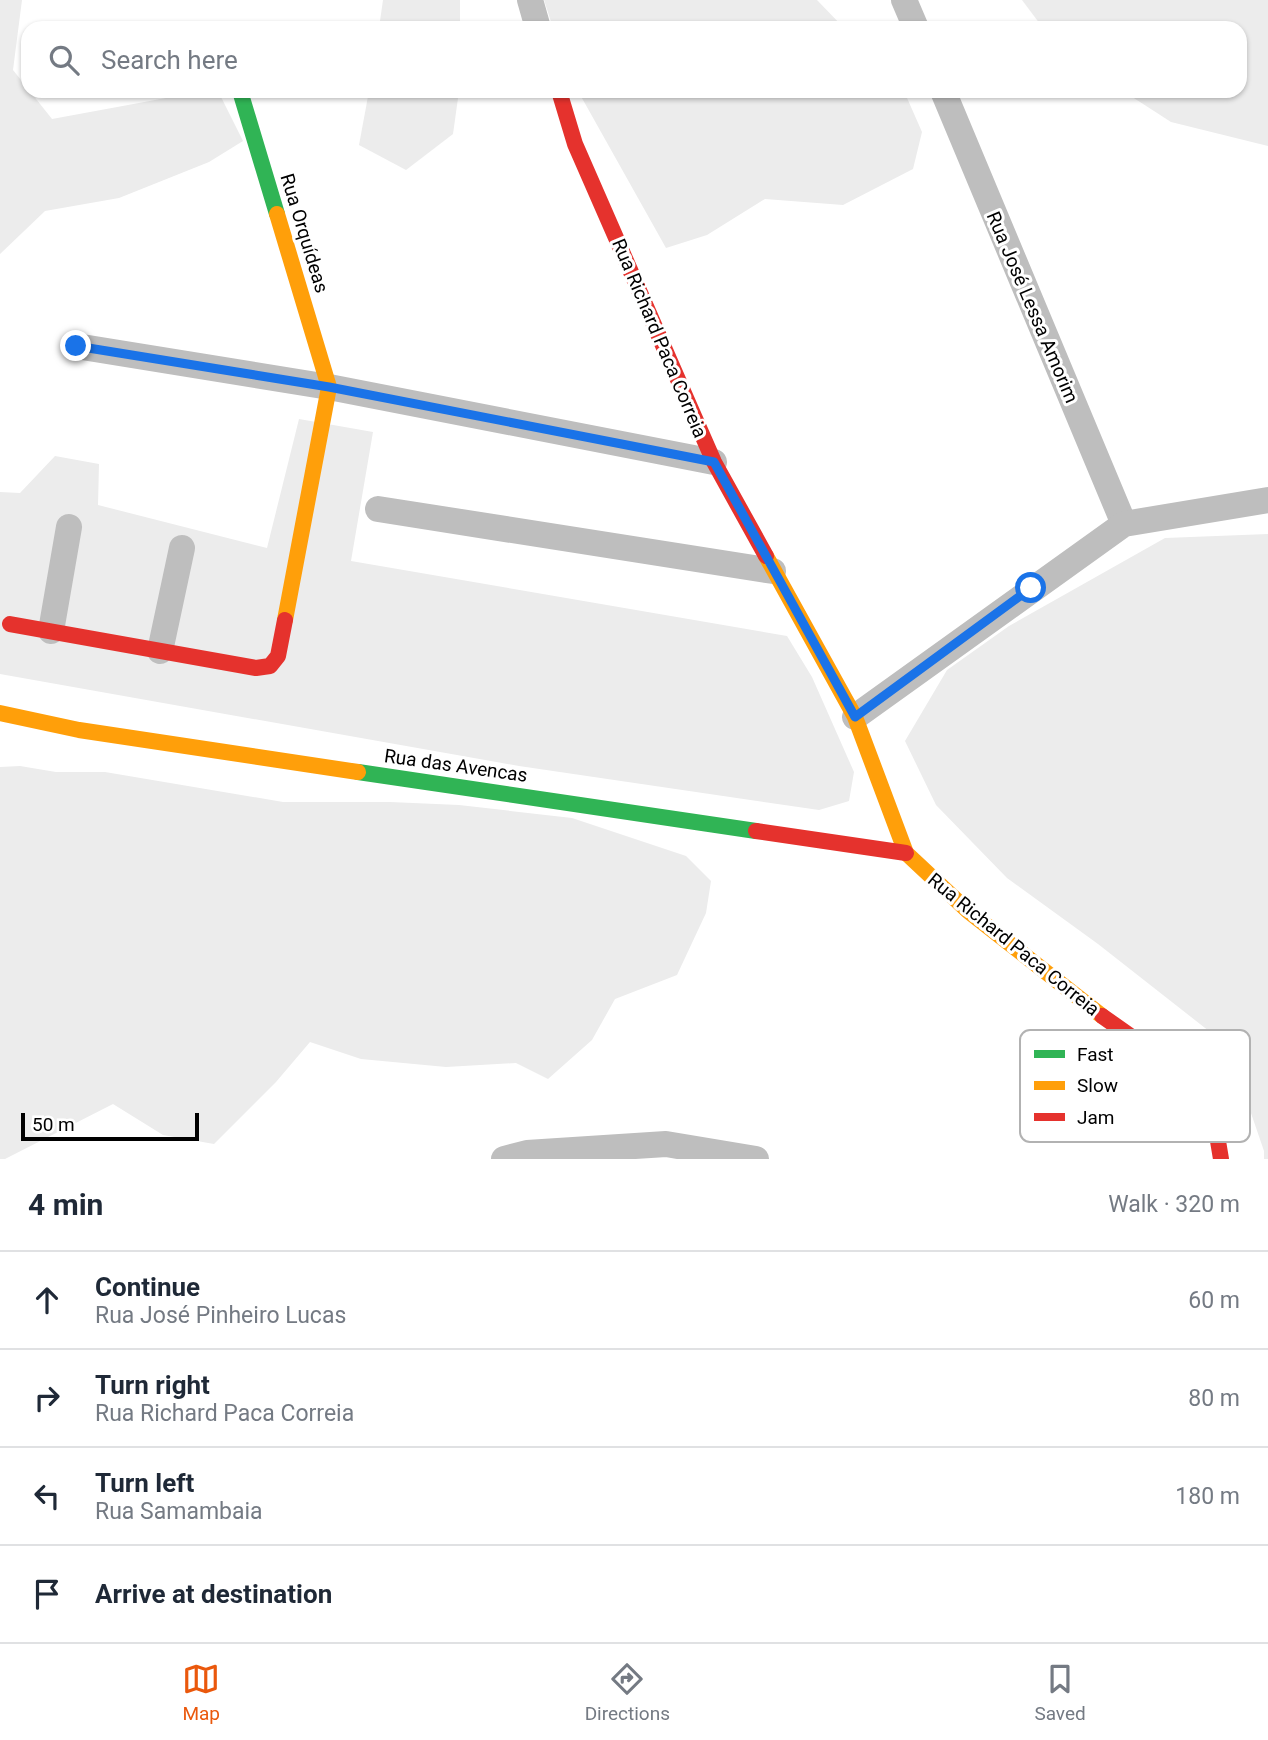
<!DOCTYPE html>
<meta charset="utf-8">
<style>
:root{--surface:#fff;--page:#f6f6f7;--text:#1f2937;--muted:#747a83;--line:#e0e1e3;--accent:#ea580c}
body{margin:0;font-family:Roboto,sans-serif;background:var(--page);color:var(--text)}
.scale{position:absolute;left:21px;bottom:18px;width:178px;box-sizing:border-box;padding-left:7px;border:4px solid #000;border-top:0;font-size:19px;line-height:24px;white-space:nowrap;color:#000;-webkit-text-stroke:5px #fff;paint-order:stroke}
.stop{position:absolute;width:21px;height:21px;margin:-16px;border:5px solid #1a73e8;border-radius:50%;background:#fff}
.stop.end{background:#1a73e8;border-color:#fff;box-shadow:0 2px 7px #0008}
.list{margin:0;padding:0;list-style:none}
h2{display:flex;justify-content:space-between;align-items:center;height:91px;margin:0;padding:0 28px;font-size:30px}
h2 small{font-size:23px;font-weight:400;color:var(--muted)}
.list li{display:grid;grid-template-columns:46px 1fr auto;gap:21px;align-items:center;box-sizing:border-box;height:98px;padding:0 28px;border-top:2px solid var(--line)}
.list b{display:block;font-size:26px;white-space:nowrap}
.list p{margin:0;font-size:23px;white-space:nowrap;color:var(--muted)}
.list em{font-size:23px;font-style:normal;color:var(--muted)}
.icon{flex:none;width:38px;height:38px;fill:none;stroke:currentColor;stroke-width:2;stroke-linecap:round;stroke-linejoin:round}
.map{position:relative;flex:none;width:1268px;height:1159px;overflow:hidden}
.search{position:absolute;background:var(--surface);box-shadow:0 2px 5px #0004;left:21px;right:21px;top:21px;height:77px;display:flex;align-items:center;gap:18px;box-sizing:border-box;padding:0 24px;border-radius:21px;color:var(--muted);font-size:26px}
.sheet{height:483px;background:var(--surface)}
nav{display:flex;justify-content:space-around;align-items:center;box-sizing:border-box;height:98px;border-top:2px solid var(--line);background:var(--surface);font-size:19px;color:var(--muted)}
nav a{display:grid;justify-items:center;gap:4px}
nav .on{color:var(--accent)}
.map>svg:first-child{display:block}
.green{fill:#ececec}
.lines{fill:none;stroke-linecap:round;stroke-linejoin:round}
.street{stroke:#bebebe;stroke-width:26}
.fast{stroke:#30b455;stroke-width:16}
.slow{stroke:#ff9f0a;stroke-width:16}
.jam{stroke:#e5322d;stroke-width:16}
.route{stroke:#1a73e8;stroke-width:9}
.labels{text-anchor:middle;stroke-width:6;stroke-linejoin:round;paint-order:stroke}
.street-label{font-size:19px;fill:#000;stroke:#fff}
.key{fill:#fff;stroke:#b2b2b2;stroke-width:2}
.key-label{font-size:19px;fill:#000}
</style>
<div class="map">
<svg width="1268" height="1159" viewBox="0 0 1268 1159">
<rect width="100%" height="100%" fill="#fff"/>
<!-- green -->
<g class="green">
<path d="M0,0h22l-9,70 39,49 152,-28h14l25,50 -34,21 -90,36 -74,13 -45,43z"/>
<path d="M383,0h77v28h-81z"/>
<path d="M544,0h273l27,28h-291z"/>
<path d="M1022,0h246v146l-97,-24 -48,-31h117v-63h-197z"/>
<path d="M369,91h90l-6,43 -47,36 -47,-25z"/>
<path d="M578,91h326l18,41 -9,37 -70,36 -78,-6 -58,36 -41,13z"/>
<path d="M299,419l74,13 -22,129 436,75 25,41 42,95 -5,29 -30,9 -300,-44 -519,-92v-182l20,1 35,-37 44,8 -1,41 169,43z"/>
<path d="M1268,534v625h-4v-8l-36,-105 -130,-102 -91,-66 -71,-73 -31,-64 42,-71 62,-44 156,-88z"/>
<path d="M20,766l36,6h49l178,30h107l69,3 113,13 114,38 25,25 -5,32 -29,62 -62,24 -23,41 -44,39 -32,-16 -70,4 -85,-8 -51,-17 -34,40 -62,62 -51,-9 -50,-31 -108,55h-5v-392z"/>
</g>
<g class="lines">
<!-- street -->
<g class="street">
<path d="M530,0l8,28"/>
<path d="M904,0l12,28"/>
<path d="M943,91l181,433"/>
<path d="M76,346l253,41 385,75"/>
<path d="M378,509l395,62"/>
<path d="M51,631l18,-104"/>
<path d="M160,651l22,-103"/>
<path d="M855,717l269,-193 144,-24"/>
<path d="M504,1159l23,-6 139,-9 90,15"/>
</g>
<!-- fast -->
<g class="fast">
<path d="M240,91l37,123"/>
<path d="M358,772l398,59"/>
</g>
<!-- slow -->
<g class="slow">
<path d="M277,214l52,173 -44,233"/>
<path d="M766,556l89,161 51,136 62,58 134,105"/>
<path d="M0,713l79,17 279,42"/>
</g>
<!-- jam -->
<g class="jam">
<path d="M559,91l16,53 139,318 52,94"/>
<path d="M10,624l246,44 14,-2 8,-10 7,-36"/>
<path d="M756,831l150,22"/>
<path d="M1102,1016l88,62 25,45 6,36"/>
</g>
</g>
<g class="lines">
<!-- route -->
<path class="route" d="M76,346l253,41 385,75 141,255 176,-129"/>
</g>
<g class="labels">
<!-- street labels -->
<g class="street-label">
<text transform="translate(305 233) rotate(73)" y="7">Rua Orquídeas</text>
<text transform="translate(1033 307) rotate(67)" y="7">Rua José Lessa Amorim</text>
<text transform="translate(660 338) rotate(67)" y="7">Rua Richard Paca Correia</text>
<text transform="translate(456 765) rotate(8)" y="7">Rua das Avencas</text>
<text transform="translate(1014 944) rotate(39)" y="7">Rua Richard Paca Correia</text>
</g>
</g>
<!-- legend -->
<rect x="1020" y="1030" width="230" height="112" rx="10" class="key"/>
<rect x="1034" y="1050" width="31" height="8" fill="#30b455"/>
<rect x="1034" y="1081" width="31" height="9" fill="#ff9f0a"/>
<rect x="1034" y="1113" width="31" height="8" fill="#e5322d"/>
<g class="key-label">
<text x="1077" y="1061">Fast</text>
<text x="1077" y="1092">Slow</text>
<text x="1077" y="1124">Jam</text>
</g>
</svg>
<div class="scale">50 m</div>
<div class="stop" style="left:1031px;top:588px"></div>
<div class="stop end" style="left:76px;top:346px"></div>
<div class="search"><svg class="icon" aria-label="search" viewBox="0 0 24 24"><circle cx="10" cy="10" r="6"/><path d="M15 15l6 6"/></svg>Search here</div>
</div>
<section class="sheet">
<h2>4 min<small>Walk · 320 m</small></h2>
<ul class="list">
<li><svg class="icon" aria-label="ahead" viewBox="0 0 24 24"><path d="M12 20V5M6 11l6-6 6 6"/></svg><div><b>Continue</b><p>Rua José Pinheiro Lucas</p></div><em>60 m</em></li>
<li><svg class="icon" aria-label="right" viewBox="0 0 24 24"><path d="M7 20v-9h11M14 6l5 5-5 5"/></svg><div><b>Turn right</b><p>Rua Richard Paca Correia</p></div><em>80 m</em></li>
<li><svg class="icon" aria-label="left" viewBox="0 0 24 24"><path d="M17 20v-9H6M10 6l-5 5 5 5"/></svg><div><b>Turn left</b><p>Rua Samambaia</p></div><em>180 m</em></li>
<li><svg class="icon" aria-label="arrive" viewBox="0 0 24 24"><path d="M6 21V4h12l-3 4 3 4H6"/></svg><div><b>Arrive at destination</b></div></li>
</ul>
</section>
<nav>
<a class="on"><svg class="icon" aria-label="map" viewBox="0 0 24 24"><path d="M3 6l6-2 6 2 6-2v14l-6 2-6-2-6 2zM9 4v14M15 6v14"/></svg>Map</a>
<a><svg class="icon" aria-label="directions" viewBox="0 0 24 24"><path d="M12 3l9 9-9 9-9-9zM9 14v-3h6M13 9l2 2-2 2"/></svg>Directions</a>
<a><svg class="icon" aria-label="saved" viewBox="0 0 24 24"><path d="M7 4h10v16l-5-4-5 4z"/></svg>Saved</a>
</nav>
